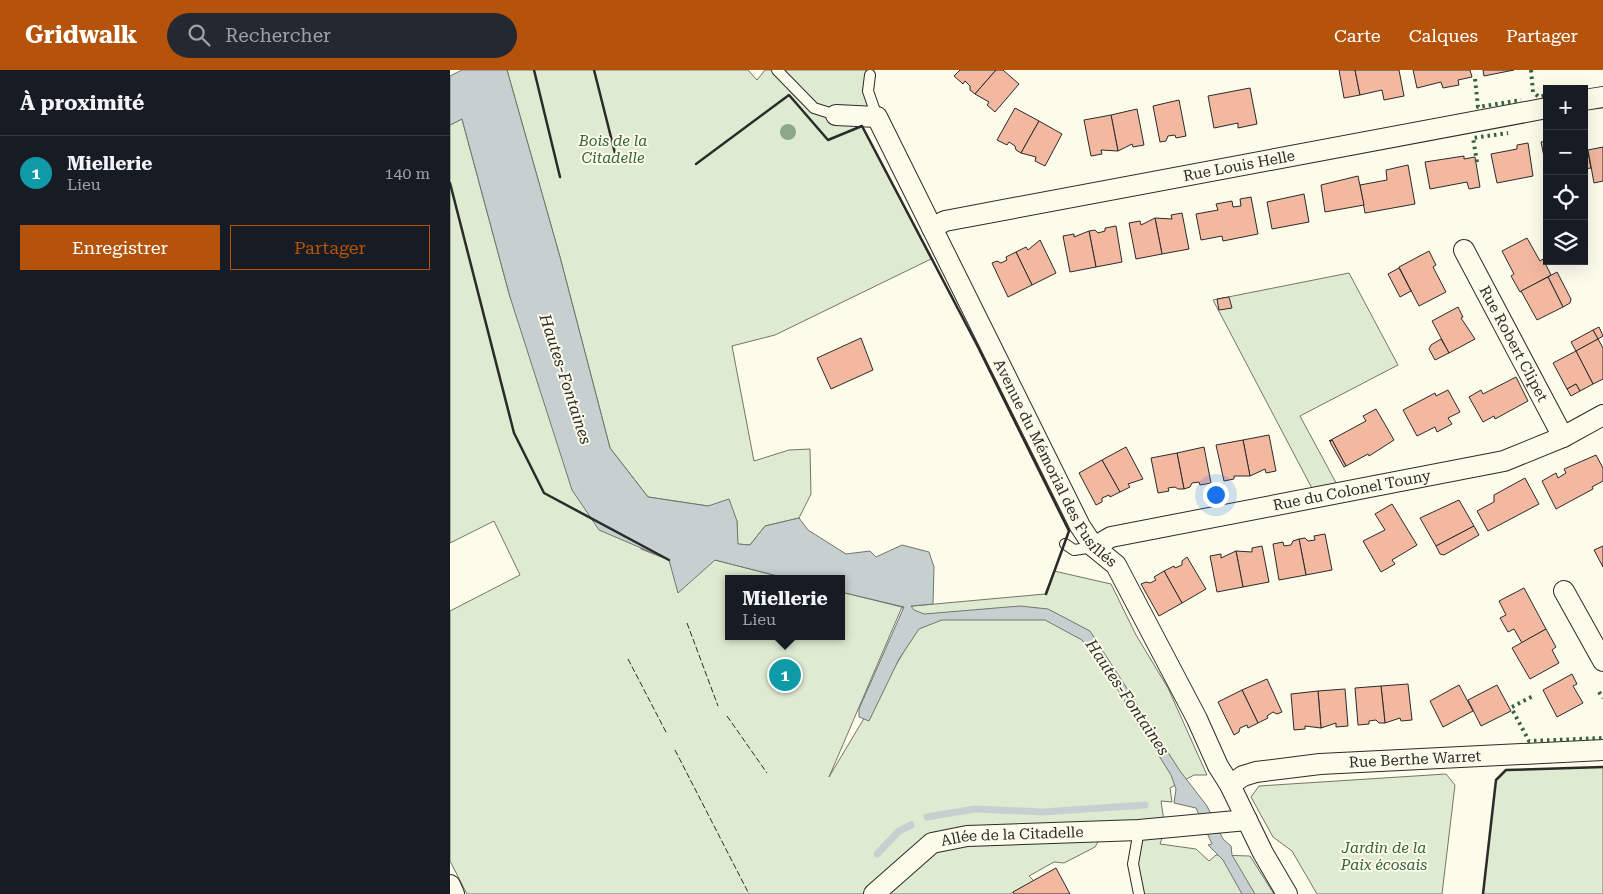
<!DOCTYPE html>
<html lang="fr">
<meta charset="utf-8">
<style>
:root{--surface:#171b24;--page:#242831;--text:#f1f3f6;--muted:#9ea1a6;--line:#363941;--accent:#b45309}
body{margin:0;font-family:"Roboto Serif",serif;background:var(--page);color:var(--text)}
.controls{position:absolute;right:15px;top:15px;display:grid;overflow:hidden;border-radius:0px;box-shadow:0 5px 20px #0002}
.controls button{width:45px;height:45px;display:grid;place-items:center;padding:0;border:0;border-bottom:1px solid var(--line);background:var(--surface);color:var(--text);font:25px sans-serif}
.you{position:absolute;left:765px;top:424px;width:18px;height:18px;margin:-12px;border:4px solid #fff;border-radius:50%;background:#1a73e8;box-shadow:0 0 0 8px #1a73e833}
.badge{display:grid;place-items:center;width:32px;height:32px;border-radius:50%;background:var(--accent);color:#fff;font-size:16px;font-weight:700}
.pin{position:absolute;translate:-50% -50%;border:2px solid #fff;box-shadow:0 1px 5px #0006}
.popup{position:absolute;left:275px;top:505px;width:120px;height:65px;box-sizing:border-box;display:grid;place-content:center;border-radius:0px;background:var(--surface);filter:drop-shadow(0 1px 4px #0005);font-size:16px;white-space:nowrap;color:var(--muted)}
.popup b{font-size:19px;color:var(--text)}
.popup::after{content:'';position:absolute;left:50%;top:100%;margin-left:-10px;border:10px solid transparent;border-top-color:var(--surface)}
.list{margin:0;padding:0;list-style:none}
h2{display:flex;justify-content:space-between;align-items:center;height:65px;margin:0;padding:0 20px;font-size:21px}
h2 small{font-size:16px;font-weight:400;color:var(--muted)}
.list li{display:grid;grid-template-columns:32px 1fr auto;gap:15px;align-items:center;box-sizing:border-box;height:75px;padding:0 20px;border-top:1px solid var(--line)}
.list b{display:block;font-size:19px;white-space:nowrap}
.list p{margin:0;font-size:16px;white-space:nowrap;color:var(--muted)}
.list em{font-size:16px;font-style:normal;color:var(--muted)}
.actions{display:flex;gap:10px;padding:15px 20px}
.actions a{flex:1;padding:11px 0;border:1px solid var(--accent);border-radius:0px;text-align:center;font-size:18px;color:var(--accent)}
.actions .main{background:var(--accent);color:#fff}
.icon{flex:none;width:28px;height:28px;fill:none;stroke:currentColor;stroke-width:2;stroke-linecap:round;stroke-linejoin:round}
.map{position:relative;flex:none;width:1153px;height:824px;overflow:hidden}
header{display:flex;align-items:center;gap:30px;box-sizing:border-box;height:70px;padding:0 25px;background:var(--accent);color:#fff}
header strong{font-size:24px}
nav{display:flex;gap:28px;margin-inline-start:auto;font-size:18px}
.search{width:350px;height:45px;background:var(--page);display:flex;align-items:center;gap:12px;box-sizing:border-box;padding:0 18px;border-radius:28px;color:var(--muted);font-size:19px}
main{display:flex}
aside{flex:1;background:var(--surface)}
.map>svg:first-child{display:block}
.green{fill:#deebd1;stroke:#74746e;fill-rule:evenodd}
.water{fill:#c7d0d0;stroke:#74746e}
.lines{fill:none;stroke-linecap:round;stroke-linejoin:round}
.stream{stroke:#c7d0d0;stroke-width:7}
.building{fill:#f2b8a0;stroke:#2b2b2b}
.lane-casing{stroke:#2b2b2b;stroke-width:12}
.street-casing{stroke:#2b2b2b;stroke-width:22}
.lane{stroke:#fdfbea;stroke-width:10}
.street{stroke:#fdfbea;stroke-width:20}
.hedge{stroke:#34623c;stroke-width:4;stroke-dasharray:2.5 4;stroke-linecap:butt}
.fence{stroke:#2b2b2b;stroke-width:1;stroke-dasharray:6 2.5;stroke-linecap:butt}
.wall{stroke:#2b2b2b;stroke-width:2.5}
.tree{fill:#8ea78a}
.labels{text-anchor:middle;stroke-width:4;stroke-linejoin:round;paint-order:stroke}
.park-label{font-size:15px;font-style:italic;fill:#34623c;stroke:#fdfbea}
.street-label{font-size:15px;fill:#2b2b2b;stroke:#fdfbea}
.water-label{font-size:16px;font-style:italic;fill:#2b2b2b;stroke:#fdfbea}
</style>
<header>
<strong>Gridwalk</strong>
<div class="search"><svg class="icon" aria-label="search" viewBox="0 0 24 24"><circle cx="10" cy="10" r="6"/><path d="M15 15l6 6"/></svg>Rechercher</div>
<nav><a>Carte</a><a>Calques</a><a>Partager</a></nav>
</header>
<main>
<aside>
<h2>À proximité<small></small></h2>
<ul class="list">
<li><span class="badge" style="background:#0f9aa8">1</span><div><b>Miellerie</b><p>Lieu</p></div><em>140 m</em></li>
</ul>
<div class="actions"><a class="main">Enregistrer</a><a>Partager</a></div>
</aside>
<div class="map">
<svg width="1153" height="824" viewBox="0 0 1153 824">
<rect width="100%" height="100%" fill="#fdfbea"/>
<!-- green -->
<g class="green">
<path d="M57,0h241l9,10 8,-10h108l-3,5 7,42 -15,9 69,133 -156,76 -43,11 22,115 35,-11 21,-1 1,45 -12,24 -34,8 -15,19 -13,-1v-23l-29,-15 -60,-9 -38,-49 -50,-191z"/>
<path d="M12,49l48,178 131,252 28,11h46l74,19h-60v57h112v-44l61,15 143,-13 9,-23 57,13 25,51 32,53 39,87h-13l-24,13 2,14 -11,-1 4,27 -5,16 36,5 13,12 7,-6 34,1 24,38h-135l-6,-30 6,-34 -35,1 -9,16 -31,16 -10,-1 -25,14 5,5 -24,13h-543l-17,-33v-250l70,-36 -26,-54 -44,22v-418zM452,537l16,21 -89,149z"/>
<path d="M899,203l49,92 -98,51 41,76 -25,4 -103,-196z"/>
<path d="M1153,697v127h-120l13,-114 10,-10z"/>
<path d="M996,704l9,11 -13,109h-125l-25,-43 -19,-14 -22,-40 8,-11z"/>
</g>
<!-- water -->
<path class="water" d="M12,0h45l53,187 50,191 38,49 60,9 21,-7 8,22 1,23 12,1 15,-19 34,-8 9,12 38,24 24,-3 6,6 26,-12 27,7 5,15 -1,37 -22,2 3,4 10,4 96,-8 28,3 42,22 90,140 27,35 16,33 8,7 1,9 23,39h-13l-19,-34 -15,-15 4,-1 -16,-36 -22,-5 2,-14 -5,-14 -68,-109 -21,-26 -37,-20h-103l-23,9 -20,30 -30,62 -10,-4v-8l45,-102 -63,-15v-13h-52l-74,-19 -37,33 -9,-33 -70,-30 -27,-40 -62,-193 -48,-178 -12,6v-49z"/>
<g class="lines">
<!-- stream -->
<g class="stream">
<path d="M477,747l48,-8 68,3 102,-7"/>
<path d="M427,784l22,-23 12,-6"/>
</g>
</g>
<!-- building -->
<g class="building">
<path d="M510,0h36l-21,24 -5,-4v-4l-5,-5 -2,3 -9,-8z"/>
<path d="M546,0h7l16,14 -24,28 -8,-7 2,-3 -14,-8z"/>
<path d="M889,0h16l5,25 -16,3z"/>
<path d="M905,0h44l5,26 -20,4 -2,-10 -22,5z"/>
<path d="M963,0h57l2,7 -14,3 1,5 -16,3 -2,-6 -24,6z"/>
<path d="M1033,0h31l-30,6z"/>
<path d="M800,18l7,36 -19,4v-5l-24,5 -6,-32z"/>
<path d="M729,30l7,36 -10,2 -1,-3 -7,1 -2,5 -6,1 -7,-36z"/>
<path d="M565,38l24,13 -18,32 -5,-3 -1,-4 -6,-4 -2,3 -10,-5z"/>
<path d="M687,39l7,36 -11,2 -1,-3 -14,7 -7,-36z"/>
<path d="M661,45l7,36 -17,-1 1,4 -11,2 -7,-36z"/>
<path d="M589,51l23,13 -17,32 -10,-5 1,-4 -15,-4z"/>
<path d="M1134,62l7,36 -7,1z"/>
<path d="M1097,71v30l-6,-29z"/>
<path d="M1078,73l5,33 -36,7 -6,-29 26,-5v-4z"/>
<path d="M1153,77v34l-9,2 -6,-33z"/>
<path d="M1014,86v3l11,-2 5,30 -11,2 -2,-7 -37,7 -5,-27z"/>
<path d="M958,95l7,39 -50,9 -5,-28 27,-5 -1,-10z"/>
<path d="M908,106l6,29 -39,7 -4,-27z"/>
<path d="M854,124l5,28 -37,7 -5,-27z"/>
<path d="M801,127l7,37 -35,7 -1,-5 -21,4 -5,-26 22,-4 -2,-6 16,-3 1,6 8,-1 -1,-7z"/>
<path d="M732,143l7,36 -27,5 -7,-36 17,1 -1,-4z"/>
<path d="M705,148l7,36 -26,5 -7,-36 11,-2 1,4z"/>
<path d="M666,156l6,36 -26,5 -7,-36 6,-1 3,3 7,-2v-3z"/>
<path d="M639,161l7,36 -26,5 -7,-36 11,-2v3z"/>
<path d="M1077,168l13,23 3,-2 8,16 -31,17 -9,-16 3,-2 -12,-23z"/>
<path d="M590,170l16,33 -24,12 -16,-33 10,-5 2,3z"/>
<path d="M979,181l7,14 -3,2 13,25 -27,14 -20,-39z"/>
<path d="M566,182l16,33 -24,12 -16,-34 5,-2 4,2 6,-3 -1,-3z"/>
<path d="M949,198l12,23 -11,6 -12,-23z"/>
<path d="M1107,202l14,27 -1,4 -7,4 -15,-30z"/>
<path d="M1098,207l15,30 -26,13 -16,-29z"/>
<path d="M779,227l3,11 -13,2 -2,-11z"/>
<path d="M1008,237l5,10 -2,1 14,21 -26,14 -17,-32z"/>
<path d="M1149,257l4,9 -5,3 -5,-9z"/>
<path d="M1143,260l5,9 -22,12 -5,-9z"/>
<path d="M411,268l12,32 -42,19 -14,-31z"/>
<path d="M991,269l8,14 -14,7 -6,-11 2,-4z"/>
<path d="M1148,269l5,9v31l-10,5 -17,-33z"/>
<path d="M1126,281l17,33 -13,7 -4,-7 -9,5 -14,-26z"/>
<path d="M1066,307l12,24 -33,18 -1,-3 -11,6 -14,-25 12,-7 2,4z"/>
<path d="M1126,314l4,7 -9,5 -4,-7z"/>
<path d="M998,320l12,22 -12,6 4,6 -15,8 -2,-5 -18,9 -14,-26 32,-17 1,3z"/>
<path d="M926,339l18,31 -25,16 -1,-2 -22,12 -14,-26 -3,1 37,-20 -3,-5z"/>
<path d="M819,365l7,36 -10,2 -1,-4 -15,7 -7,-36z"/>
<path d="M793,370l7,36h-16v3l-10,2 -8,-36z"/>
<path d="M882,370l14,26 -2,1 -14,-25z"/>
<path d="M676,377l17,32 -15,5 2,3 -10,5 -18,-32z"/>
<path d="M754,377l7,36 -11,2 -1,-3 -7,1 -2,4 -6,2 -7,-36z"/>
<path d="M727,383l7,36h-6l-3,-2 -7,1 1,3 -11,2 -7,-35z"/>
<path d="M1146,385l7,13v13l-11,6 1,2 -37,20 -14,-28 14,-8 2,5 8,-5 -2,-4z"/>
<path d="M652,390l18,32 -10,5 -1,-2 -7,3v4l-6,3 -17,-32z"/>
<path d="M1075,408l14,26 -51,27 -11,-20 17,-9v-7z"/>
<path d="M1009,430l15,26 -38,20 -16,-28z"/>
<path d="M942,434l25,41 -25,15 3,4 -14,8 -18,-31 22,-11 -10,-16z"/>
<path d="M1024,456l5,9 -35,20 -4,-1 -4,-8z"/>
<path d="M875,464l7,36 -26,5 -7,-36 6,-1 3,3 7,-1 -1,-4z"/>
<path d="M849,469l7,36 -27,5 -6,-36 10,-2 1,4 7,-1 2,-4z"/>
<path d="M812,476l7,36 -26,5 -7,-36 16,1v-4z"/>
<path d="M1153,476v21l-9,-17z"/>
<path d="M786,481l7,36 -26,5 -7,-36 11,-2v4z"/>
<path d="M737,487l19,32 -24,14 -18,-32 10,-5 1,2 7,-3v-4z"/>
<path d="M714,501l18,32 -23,13 -18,-32 5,-2 4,1 6,-3 -2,-3z"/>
<path d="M1074,518l22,41 -24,14 -8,-14 -6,3 -8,-14 6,-3 -7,-14z"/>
<path d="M1096,559l10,18 -4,3 7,13 -29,16 -18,-31z"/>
<path d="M342,593l7,12 -22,12 -7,-13z"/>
<path d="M1122,604l5,10 -4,2 10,17 -26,14 -14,-27z"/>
<path d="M817,609l15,33 -5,2 -4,-2 -6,4 1,2 -10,5 -16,-33z"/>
<path d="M958,614l4,36 -11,1 -1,-3 -15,5 -4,-37z"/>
<path d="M1009,615l14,26 -30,16 -13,-26z"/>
<path d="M1047,615l14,26 -30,15 -13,-26z"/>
<path d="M931,616l4,37h-6l-3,-3 -7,1v3l-11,1 -3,-37z"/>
<path d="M895,619l3,37 -12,1v-4l-15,5 -3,-37z"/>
<path d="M792,620l16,33 -10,5 -1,-3 -7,3 -1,4 -5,3 -16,-33z"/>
<path d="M868,621l3,37 -16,-2v3l-11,1 -3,-36z"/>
<path d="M606,798l14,26h-56l-1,-2z"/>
</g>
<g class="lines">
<defs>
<g id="lane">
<path d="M327,0l37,38 22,7"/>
<path d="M420,5l-2,16 9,26"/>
<path d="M615,474l9,6 20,-3"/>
<path d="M689,760l-6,34 6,30"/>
</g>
<g id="street">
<path d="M1134,30l19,-3"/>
<path id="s1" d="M386,45l41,2 203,409 14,21 22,18 81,154 21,47 12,19 33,68 24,41"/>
<path id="s2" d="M482,158l13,-7 602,-113"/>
<path id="s3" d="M1014,180l99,187"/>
<path id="s4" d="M644,477l17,-10 393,-76 59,-24 40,-22"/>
<path d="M1114,521l39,70"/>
<path id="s5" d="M780,715l13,-9 13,-4 64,-8 283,-14"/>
<path d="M0,815l4,9"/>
<path id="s6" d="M424,824l58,-51 35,-7 172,-6 108,-10"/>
</g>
</defs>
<!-- lane casing -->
<use href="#lane" class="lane-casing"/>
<!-- street casing -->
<use href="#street" class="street-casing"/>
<!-- lane -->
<use href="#lane" class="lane"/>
<!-- street -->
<use href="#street" class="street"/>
<!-- hedge -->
<g class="hedge">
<path d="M1081,0l2,22 6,5 8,-2"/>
<path d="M1025,9l3,28 43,-7"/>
<path d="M1027,92l-4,-24 35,-5"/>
<path d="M1149,622l4,6"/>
<path d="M1062,637l21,-11"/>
<path d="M1063,641l16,30 74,-3"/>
</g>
<!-- fence -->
<g class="fence">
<path d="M237,553l31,83"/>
<path d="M178,589l39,75"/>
<path d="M277,646l40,57"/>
<path d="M225,680l74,144"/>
</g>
<!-- wall -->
<g class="wall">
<path d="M84,0l26,107"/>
<path d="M144,0l23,91"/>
<path d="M246,94l93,-69 39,45 34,-14 115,219 92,186 -23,63"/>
<path d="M0,113l64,250 30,60 125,67"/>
<path d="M1033,824l13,-114 10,-10 97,-3"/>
</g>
</g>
<!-- trees -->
<circle class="tree" cx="338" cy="62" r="8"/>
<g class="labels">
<!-- park labels -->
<g class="park-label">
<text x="163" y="76">Bois de la<tspan x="163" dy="17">Citadelle</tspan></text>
<text x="934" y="783">Jardin de la<tspan x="934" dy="17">Paix écosais</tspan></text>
</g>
<!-- street labels -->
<g class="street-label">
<text dy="5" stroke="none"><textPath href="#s2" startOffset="314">Rue Louis Helle</textPath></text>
<text dy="5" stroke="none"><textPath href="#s3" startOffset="106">Rue Robert Clipet</textPath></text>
<text dy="5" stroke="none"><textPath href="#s1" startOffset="431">Avenue du Mémorial des Fusillés</textPath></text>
<text dy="5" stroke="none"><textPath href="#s4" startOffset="265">Rue du Colonel Touny</textPath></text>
<text dy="5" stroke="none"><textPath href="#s5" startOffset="189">Rue Berthe Warret</textPath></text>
<text dy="5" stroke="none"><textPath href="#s6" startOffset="158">Allée de la Citadelle</textPath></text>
</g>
<!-- water labels -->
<g class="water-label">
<text transform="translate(116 309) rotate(72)" y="6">Hautes-Fontaines</text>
<text transform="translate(678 627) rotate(56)" y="6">Hautes-Fontaines</text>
</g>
</g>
</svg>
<div class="controls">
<button>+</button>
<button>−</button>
<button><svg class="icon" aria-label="locate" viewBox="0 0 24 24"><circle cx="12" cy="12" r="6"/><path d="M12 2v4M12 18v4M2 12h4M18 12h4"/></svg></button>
<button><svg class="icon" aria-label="layers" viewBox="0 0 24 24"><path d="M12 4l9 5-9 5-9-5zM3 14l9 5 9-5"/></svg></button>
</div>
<div class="you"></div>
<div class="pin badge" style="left:335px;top:605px;background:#0f9aa8">1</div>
<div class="popup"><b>Miellerie</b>Lieu</div>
</div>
</main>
